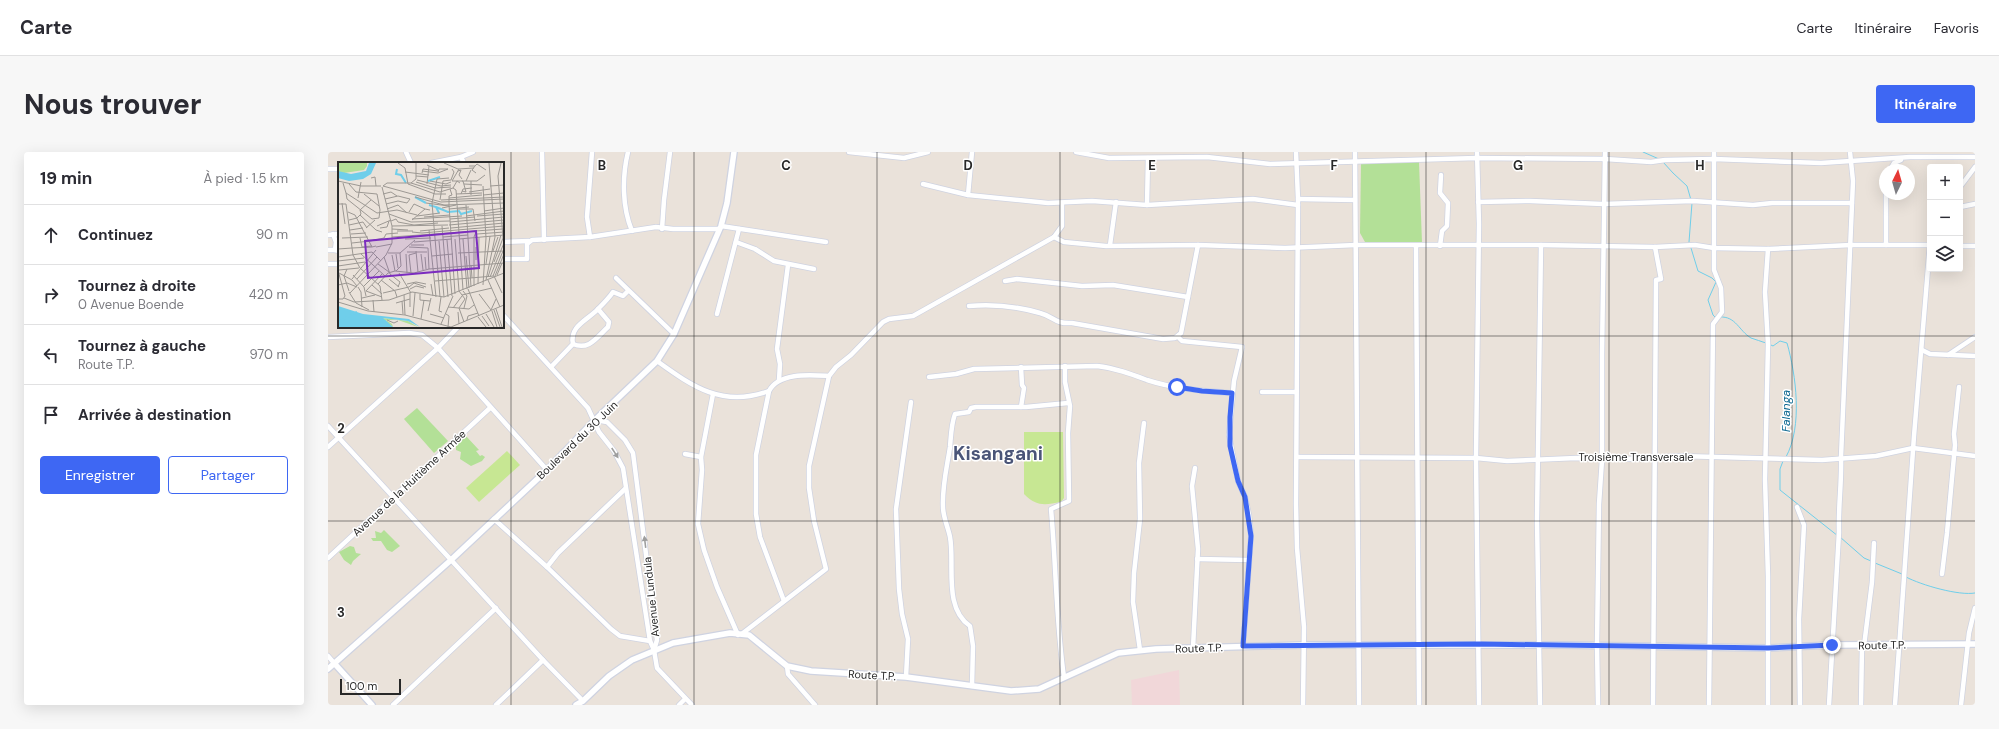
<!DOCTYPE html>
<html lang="fr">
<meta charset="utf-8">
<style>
:root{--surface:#fff;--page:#f7f7f7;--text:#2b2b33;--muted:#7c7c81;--line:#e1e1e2;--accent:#3e67f3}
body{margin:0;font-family:"DM Sans",sans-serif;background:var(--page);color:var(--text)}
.controls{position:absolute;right:12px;top:12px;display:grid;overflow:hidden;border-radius:4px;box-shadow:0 4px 16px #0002}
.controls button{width:36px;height:36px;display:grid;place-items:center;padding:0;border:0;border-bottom:1px solid var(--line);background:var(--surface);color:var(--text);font:20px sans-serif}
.compass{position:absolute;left:1551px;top:12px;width:36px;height:36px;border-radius:50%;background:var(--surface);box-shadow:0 4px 16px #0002;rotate:5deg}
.scale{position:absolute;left:12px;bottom:10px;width:61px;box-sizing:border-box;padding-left:4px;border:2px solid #282828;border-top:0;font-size:11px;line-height:14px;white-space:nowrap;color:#282828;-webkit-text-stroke:3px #fff;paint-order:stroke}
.stop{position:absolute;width:12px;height:12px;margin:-9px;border:3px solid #3e67f3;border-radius:50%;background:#fff}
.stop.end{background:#3e67f3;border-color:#fff;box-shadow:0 1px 4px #0008}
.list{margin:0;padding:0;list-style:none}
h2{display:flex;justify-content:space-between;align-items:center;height:52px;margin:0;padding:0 16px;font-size:17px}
h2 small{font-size:13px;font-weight:400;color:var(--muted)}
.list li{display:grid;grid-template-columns:26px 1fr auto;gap:12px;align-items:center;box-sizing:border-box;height:60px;padding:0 16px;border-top:1px solid var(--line)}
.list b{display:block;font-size:15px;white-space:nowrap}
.list p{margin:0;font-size:13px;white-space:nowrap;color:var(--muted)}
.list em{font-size:13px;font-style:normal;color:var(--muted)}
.actions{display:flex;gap:8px;padding:12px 16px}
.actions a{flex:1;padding:9px 0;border:1px solid var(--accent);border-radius:4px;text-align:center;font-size:14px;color:var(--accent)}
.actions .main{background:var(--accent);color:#fff}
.icon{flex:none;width:22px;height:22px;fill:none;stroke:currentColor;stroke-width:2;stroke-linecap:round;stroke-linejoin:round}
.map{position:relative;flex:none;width:1647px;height:553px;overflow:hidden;border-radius:4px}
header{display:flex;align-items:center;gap:24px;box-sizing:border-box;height:56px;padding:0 20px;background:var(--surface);border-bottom:1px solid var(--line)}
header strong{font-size:19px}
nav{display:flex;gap:22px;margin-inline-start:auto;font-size:14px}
.intro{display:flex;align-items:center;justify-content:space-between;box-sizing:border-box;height:96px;padding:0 24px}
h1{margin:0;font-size:28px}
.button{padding:10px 18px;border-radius:4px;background:var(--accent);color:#fff;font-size:14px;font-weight:700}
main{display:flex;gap:24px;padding:0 24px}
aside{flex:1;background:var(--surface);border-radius:4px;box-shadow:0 4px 16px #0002}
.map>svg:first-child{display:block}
.medical{fill:#f1d7d9}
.green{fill:#b3e097}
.pitch{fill:#c7e793}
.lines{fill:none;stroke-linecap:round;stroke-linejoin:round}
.stream{stroke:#6fceea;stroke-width:1}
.minor-casing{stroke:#cfd3e1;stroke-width:6}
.tertiary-casing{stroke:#cfd3e1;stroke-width:8}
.minor{stroke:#fff;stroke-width:4.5}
.tertiary{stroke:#fff;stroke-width:5.5}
.oneway{fill:#9e9e9e}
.route{stroke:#3e67f3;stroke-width:5}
.grid{fill:none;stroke:#282828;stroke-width:1;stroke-opacity:0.55}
.labels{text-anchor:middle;stroke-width:3;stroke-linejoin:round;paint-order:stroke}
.street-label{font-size:11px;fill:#282828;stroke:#fff}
.water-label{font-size:12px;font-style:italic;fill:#116b93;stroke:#fff}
.town-label{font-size:19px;font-weight:bold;fill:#4a5477;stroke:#fff}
.inset-river{fill:none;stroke:#6fceea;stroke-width:2}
.inset-road{fill:none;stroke:#9c9893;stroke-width:1}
.view{fill:#7b2cbf;fill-opacity:0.15;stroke:#7b2cbf;stroke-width:2}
.inset-edge{fill:none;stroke:#282828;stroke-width:2}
.grid-label{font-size:13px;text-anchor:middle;font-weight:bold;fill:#282828;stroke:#fff;stroke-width:3;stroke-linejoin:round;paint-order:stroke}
</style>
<header>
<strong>Carte</strong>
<nav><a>Carte</a><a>Itinéraire</a><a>Favoris</a></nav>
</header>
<div class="intro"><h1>Nous trouver</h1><a class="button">Itinéraire</a></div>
<main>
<aside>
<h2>19 min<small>À pied · 1.5 km</small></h2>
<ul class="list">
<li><svg class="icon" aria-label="ahead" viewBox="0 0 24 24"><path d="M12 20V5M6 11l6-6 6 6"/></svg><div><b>Continuez</b></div><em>90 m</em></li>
<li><svg class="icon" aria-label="right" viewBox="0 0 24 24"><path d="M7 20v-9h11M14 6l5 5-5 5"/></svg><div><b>Tournez à droite</b><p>0 Avenue Boende</p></div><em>420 m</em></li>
<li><svg class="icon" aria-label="left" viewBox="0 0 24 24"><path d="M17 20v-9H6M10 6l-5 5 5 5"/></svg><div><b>Tournez à gauche</b><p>Route T.P.</p></div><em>970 m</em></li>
<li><svg class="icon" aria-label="arrive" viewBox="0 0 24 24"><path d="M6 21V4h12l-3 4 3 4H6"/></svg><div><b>Arrivée à destination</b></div></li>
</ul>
<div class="actions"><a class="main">Enregistrer</a><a>Partager</a></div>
</aside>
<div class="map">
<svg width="1647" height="553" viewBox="0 0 1647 553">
<rect width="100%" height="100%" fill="#eae2da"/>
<!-- medical -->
<path class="medical" d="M851,518l1,35h-48l-1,-25z"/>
<!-- green -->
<g class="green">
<path d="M1091,10l3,81 -57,-1 -5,-9 1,-70z"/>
<path d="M89,256l31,33 -14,12 -30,-34z"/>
<path d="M138,284l13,14 -3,1 4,5 2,-1 3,2 -3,4 -11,5 -11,-7 1,-7 -5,-2v-5z"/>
<path d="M56,378l16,16 -8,6 -5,-2 -6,-9h-8l-2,-3h5l-1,-7 6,2z"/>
<path d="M22,394l4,1 2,6 5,1 -8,7 -2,4 -7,-5 -5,-8z"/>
</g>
<!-- pitch -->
<g class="pitch">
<path d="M696,280h39l1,66 -3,4c-16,3 -24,5 -37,-8z"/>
<path d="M179,299l13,14 -41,37 -13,-14z"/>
</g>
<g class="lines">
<!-- stream -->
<g class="stream">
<path d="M1315,0l16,7"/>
<path d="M1335,10l10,11 14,13 4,14"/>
<path d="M1361,90l3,-39"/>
<path d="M1363,96l7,23 14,7 4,4 -8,18 5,15 2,2"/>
<path d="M1392,165c16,-1 19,14 31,21 5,2 10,3 15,5"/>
<path d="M1441,192l4,2 7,-5 7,2c9,32 16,83 -1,114"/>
<path d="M1455,309l-3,8v21l58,46"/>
<path d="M1512,385l24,21 7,3"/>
<path d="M1547,411l27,11"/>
<path d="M1578,425c15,8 53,19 69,16"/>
</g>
<defs>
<g id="minor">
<path d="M78,0l5,11"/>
<path d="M214,0l2,88"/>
<path d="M300,0c-6,25 -6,55 4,79"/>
<path d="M521,0l55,6 24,-6"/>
<path d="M748,0l33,6 98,-1 63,7 207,-6 128,1 46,3 14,-2 49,-1 107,4 89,-6h65"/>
<path d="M968,0l2,47 -2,305 1,44 7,79 -1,78"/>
<path d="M1027,0l4,553"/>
<path d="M1149,0l2,72 -3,234 3,247"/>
<path d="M133,5l3,6"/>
<path d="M103,11l30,-6 12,-5"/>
<path d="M0,17h11"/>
<path d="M1562,18l4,-7 7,-3"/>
<path d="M595,32l45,11 80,8 44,-2 55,4 106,-6 45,6"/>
<path d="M1632,35l15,-20"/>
<path d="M1558,42v51"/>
<path d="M640,43l4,-43"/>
<path d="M970,47l57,1"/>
<path d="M1150,50l52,-1 73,3 90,-3 60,4 19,-2h80"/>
<path d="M819,53l1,-47"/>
<path d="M1632,55l15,-3"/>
<path d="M393,74l105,16"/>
<path d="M334,77l2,-29 6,-48"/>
<path d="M5,82l3,8 -1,8 4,1"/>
<path d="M0,83l11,-1"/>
<path d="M262,85l-3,-20 5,-65"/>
<path d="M726,85l10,5 42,4 92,-1 87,3 71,-3h185l114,2 40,-2 19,3 54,1 83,-4h79"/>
<path d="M175,90l26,-1"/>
<path d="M408,90l19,7 19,12 40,8"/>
<path d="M782,93l6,-43"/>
<path d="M1088,94l3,459"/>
<path d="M1112,94l2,-15 5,-5 1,-23 -8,-10 1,-18"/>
<path d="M1632,94h15"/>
<path d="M0,98h7"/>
<path d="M175,107h24v-15l5,-4 58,-3 66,-10 17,2h46"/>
<path d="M0,112h11"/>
<path d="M288,126l58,56"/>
<path d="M677,129l12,-2 65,7 31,-1 75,12"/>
<path d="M641,154c24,-2 47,0 71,7 15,4 14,11 32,10l91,16 12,-1 6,-5 17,-88"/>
<path d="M389,162l22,-85"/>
<path d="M175,163l85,93 11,24 15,19 9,17 27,173 4,9 3,18 35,37"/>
<path d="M0,185l81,-4 13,2 16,13 109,122"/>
<path d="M850,185l4,4 60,6 -8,34 -5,54 9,46 7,16 4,18 2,21 -8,110"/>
<path d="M245,192c16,7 24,-7 35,-17l1,-5 -11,-13"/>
<path d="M1594,198l8,4 45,2"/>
<path d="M1620,203l27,-18"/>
<path d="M329,209c36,26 66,47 112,30 10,-19 42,-16 60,-15"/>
<path d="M223,215l22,-23c-4,-18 15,-24 25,-35 5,-5 11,-11 15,-17l10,4 5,-5"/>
<path d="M693,215l1,18 2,3 -3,19"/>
<path d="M601,225l27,-3 18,-5 123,-3c18,2 34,8 50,14 27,9 57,11 85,13"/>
<path d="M451,228l1,-16 -3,-15 11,-84"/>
<path d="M441,239l-13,64v59l4,23 24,64"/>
<path d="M934,240h34"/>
<path d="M385,242l-12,63 1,13 -4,54 6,26 13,37 21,48"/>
<path d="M267,268l12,2 18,18 8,13 24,187 -3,10"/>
<path d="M0,274l215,234 40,41"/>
<path d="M0,295l110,-99 20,-21"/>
<path d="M357,302l16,3"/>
<path d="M969,305l179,1 31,3 69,-3 52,1 52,-3 142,4 54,-4 37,-8 62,8"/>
<path d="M1469,355l7,18 -5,94 1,86"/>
<path d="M166,367l53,48 64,62 9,7 30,5"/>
<path d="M0,406l162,-150"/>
<path d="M869,407l52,1"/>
<path d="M219,415l11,-14 67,-64"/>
<path d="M1614,422l5,-41 8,-88 -1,-11 5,-47"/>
<path d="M415,481l83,-64 -12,-48 -5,-33v-22l20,-90 7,-9 15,-12 32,-33 6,-3 24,-3 141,-79 8,-11v-23"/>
<path d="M1536,494l8,-64 2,-39"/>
<path d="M865,496l5,-99 -6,-63 3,-18"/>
<path d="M812,498l-7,-48 1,-29 6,-54 -1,-56 5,-40"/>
<path d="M0,504l6,7"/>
<path d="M459,514l1,8 27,31"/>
<path d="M578,525l2,-38 -6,-25 -3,-25 -3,-80 15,-107"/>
<path d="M736,525c-8,-55 -8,-112 -13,-168l18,-8 -1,-68 2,-27 -5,-24v-16"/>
<path d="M644,534l1,-40 -3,-20c-27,-18 -15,-62 -20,-89 -2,-10 -7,-20 -7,-30 -1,-21 4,-40 7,-60 1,-11 1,-22 5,-33l14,-2 2,-4 5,-1h50l42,-4"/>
<path d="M65,553l103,-97"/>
<path d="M168,553l47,-45"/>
<path d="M351,553l6,-6"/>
<path d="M1212,553l-3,-186 4,-274"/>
<path d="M1270,553l-1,-60 2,-141 3,-44v-106l3,-202"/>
<path d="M1325,553l3,-425 5,-1 -6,-32"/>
<path d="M1381,553l4,-381 9,-12 -1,-24 -7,-18v-118"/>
<path d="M1440,553v-129l-3,-97 3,-135 -3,-52 3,-43"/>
<path d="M1501,553l10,-173c-1,-25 3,-50 2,-75l12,-276 -3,-29"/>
<path d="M1533,553l1,-59"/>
<path d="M1567,553l19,-269 16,-192"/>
<path d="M1633,553l8,-72 6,-25"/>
</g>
<g id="tertiary">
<path d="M6,511l38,42"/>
<path d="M0,517l123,-109 96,-90 48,-50 62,-59 17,-27 47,-108 6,-23 7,-51"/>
<path d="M248,553l7,-4 26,-25 23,-16 41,-17 57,-10 19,2 38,31 24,5 95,6 105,14 28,-2 79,-36 38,-4 147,-4h259l206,3 64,-3 143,-1"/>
</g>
</defs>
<!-- minor casing -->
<use href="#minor" class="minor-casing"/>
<!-- tertiary casing -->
<use href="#tertiary" class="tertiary-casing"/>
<!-- minor -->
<use href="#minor" class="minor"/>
<!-- tertiary -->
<use href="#tertiary" class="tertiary"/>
</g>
<!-- one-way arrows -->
<defs><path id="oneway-solid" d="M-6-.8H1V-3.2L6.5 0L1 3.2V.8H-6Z"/></defs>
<g class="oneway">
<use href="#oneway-solid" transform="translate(287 301) rotate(57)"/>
<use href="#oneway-solid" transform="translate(317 390) rotate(-97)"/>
</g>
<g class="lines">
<!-- route -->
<path class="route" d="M849,235l25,4 30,2 -2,24v29l8,35 7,16 6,39 -8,110 236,-2 289,4 64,-3"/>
</g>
<!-- grid -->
<path class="grid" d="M183,0v553M366,0v553M549,0v553M732,0v553M915,0v553M1098,0v553M1281,0v553M1464,0v553M0,184h1647M0,369h1647"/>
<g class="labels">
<!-- street labels -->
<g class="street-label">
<text transform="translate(249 288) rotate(-44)" y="4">Boulevard du 30 Juin</text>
<text x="1308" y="309">Troisième Transversale</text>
<text transform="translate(81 331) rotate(-43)" y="4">Avenue de la Huitième Armée</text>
<text transform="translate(323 445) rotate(-96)" y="4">Avenue Lundula</text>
<text transform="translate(1554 493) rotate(-1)" y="4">Route T.P.</text>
<text transform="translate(871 496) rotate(-2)" y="4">Route T.P.</text>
<text transform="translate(544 523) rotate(3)" y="4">Route T.P.</text>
</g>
<!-- water labels -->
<g class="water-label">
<text transform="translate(1458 259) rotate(-90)" y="4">Falanga</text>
</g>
<!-- town labels -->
<g class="town-label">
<text x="670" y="308">Kisangani</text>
</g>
</g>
<!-- overview -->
<g transform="translate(10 10)">
<rect width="166" height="166" fill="#eae2da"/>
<path d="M0,1h29v3l-3,4 -20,3 -6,-1zM44,156l26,3 10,6 -20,-7h-12l6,4 1,3z" fill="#b3e097"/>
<path d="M31,1h7l-5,11 -8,5 -14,2 -11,-3v-7l13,3 15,-3zM0,144l25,8 46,5 11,8 -12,-6 -25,-3 10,9h-55z" fill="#6fceea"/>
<path class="inset-river" d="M59,7l-1,5 5,1 5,8M90,19l12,-4M77,35l11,6M91,43l7,2 3,6M98,45l12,5 11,-1 2,3 11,-3M0,160l19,-10"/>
<path class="inset-road" d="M60,1l7,5 3,16M106,1l14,6 16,-1M163,1l-3,13 5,62M89,3l11,5M131,4h6l-3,4 4,3M137,4l2,-2 9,6M84,9l16,2 10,-4M120,9l3,-1 -2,5 3,4M67,10l24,3M100,10l1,-3h9M84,11l1,-4 15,2M78,14l12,1M33,16l4,-1 1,9M79,18l24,6 10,-1M0,19l23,5h20M92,19l16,3 5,-2M114,19h11l3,11 -4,-1M114,19l7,-12M124,19h15l8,-6M128,19l5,-11M78,20l19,6 16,-1M5,21l3,10 31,20 20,-3 20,5M73,21l29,9 13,-4 4,-7 3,2M70,22l27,10h11M89,22l2,-18M126,22l18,1M45,24l58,16 63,-3M45,24l4,-3h24l5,-4v-16M145,24l3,52 -3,47M152,24l14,-1M115,26l3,2 7,100M112,27l2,6 -3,1v9l6,89M131,30l21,-3M8,31l1,6 25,20 7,-1 1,-8 -3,-16 -21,-2 -7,-8M26,32l15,12M45,32l8,-2 6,4M118,32l26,-1M123,32l2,-5 9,-1M133,33v-14M145,33l21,-2M77,35l29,8 60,-2M20,36l3,-16M111,36l33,-3M47,37l13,-3 12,3 -3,4 -9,-2 -12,3M102,38l3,-19 8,-1 3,-8 -2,-3M103,38l63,-3M4,41l3,21M88,41l23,3M0,42h8l7,51 7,13 20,18 2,14M128,43l5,82M104,46l14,-3M49,47l11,-4 9,8M111,47l20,-2M119,47h16l2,12M146,49l20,-3M10,50l7,3 17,32 4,-1M71,50l5,-8 11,5M51,52l22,8 39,-1M22,53l16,15 6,2M79,54l23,-3M128,54l38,-5M139,54l27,-2M86,55l26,-2M74,57l50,-3M112,57l25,-2M11,58l8,-2 4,-4 -1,-4 11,-10M74,58l13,-11 5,1M53,59l5,-2 2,3 16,3 24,-2M112,60l54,-5M11,63l14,-3 4,6M111,63l55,-5M39,64l14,-6M54,64l56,-1M104,64l6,71M28,66l9,-8M42,66l7,-1 2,-6M113,66l53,-5M54,67l16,1M12,68l13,-2M91,68l7,67M59,69h16M82,69l29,-3M74,70l10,1 82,-7M13,72l15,-1M139,72l27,-2M54,75l111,-8M105,75l25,-2M4,76l26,-1M22,76l2,9 10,-1M67,77l26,-1M117,77l4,52 6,8 -6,9 5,14M121,77l45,-4M125,77l4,50M109,78l5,56M101,79l5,56M76,80l38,-3M14,81l18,-2 14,-3 2,-4 12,-1M73,83h13M38,85l16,-3M71,85l19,1 1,21M14,86l20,-1M0,87l14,-1M78,89l2,21M155,89l5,-14M69,90h20M50,91h12l15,-13M120,91l46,-2M23,92l24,22M58,92l2,14M68,92l1,19M83,92l2,16M54,93l3,16M94,94l21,-2M128,94l3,32M0,95l34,-5 9,9M46,95l6,17 10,8 -2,5M87,95l1,12M138,98v-13M0,99l26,-3M156,100l9,-24M40,102l11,8M148,102l4,-28M133,103l1,13M0,104l27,-4M9,107l-3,7 5,15M1,108l20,-2M58,109l5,-5 -1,-13M1,111l13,7 5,6M61,111l12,20M73,111l-2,-18 7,-2M15,113l11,12 2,9M159,113l5,-12M155,114l10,-25M157,114l9,-22M150,115l13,-42M152,115l14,-34M14,117l24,-29M19,117l20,-22M51,117l10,8M43,118l14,11 2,6M148,118l9,-43 -6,-74M150,118l12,27M97,119l59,-5 8,17M40,122l10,-11 7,-2 19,2 15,-4 75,-6M69,122l9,-2 10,2M93,122l2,12M140,122l1,-47M0,123l9,-2 10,4M34,123l10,9M26,124l15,-15M136,124v-49l2,-5M20,125l3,5 1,15M71,125l5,-4 12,4M72,127l6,-3 8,2M130,127l11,27M28,129l16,-17M28,129l16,6M125,129l4,5 -3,12M11,130l7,11 13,7M12,131l36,-38 6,-12v-17l-10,-39M45,131l26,-6M82,132v6l10,1M141,132l12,16M66,133l1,20M124,133l30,-7M102,135l-8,-94 5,-24 12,-1M103,135l-2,14 3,1M6,136l10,4 35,-2 23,-8 32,5 60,-24M24,136l13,-3M0,137h5l2,-3 -6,-22M35,138l1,12M64,139l1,13M0,140l30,9 37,4 46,12 53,-22M58,141l14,-4M72,145v-14M110,145l21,2 5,-4M115,146l9,-12M158,147l6,18M153,148l5,-11M156,148l6,17M90,149l3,-13M154,149l5,16M120,150l1,12M92,152l14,4M108,152l3,2 -1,11M148,152l8,13M75,154l2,-23M144,154l7,10M140,155l8,10M83,157l3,-19M49,158l7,3 4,-2M129,158l1,-4 10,-3M103,162l12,-28"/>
<path class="view" d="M138,69l3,37 -111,10 -3,-37z"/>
<rect width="166" height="166" class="inset-edge"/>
</g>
<g class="grid-label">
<text x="274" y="18">B</text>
<text x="458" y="18">C</text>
<text x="640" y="18">D</text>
<text x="824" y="18">E</text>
<text x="1006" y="18">F</text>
<text x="1190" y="18">G</text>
<text x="1372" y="18">H</text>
<text x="13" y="281">2</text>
<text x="13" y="465">3</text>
</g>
</svg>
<div class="controls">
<button>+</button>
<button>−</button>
<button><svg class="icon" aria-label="layers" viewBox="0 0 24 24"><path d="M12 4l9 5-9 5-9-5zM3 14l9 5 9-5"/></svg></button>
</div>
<svg class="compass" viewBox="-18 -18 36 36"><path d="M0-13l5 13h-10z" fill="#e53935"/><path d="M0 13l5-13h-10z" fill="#7c7c81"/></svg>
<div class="scale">100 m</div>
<div class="stop" style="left:849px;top:235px"></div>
<div class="stop end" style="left:1504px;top:493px"></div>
</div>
</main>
